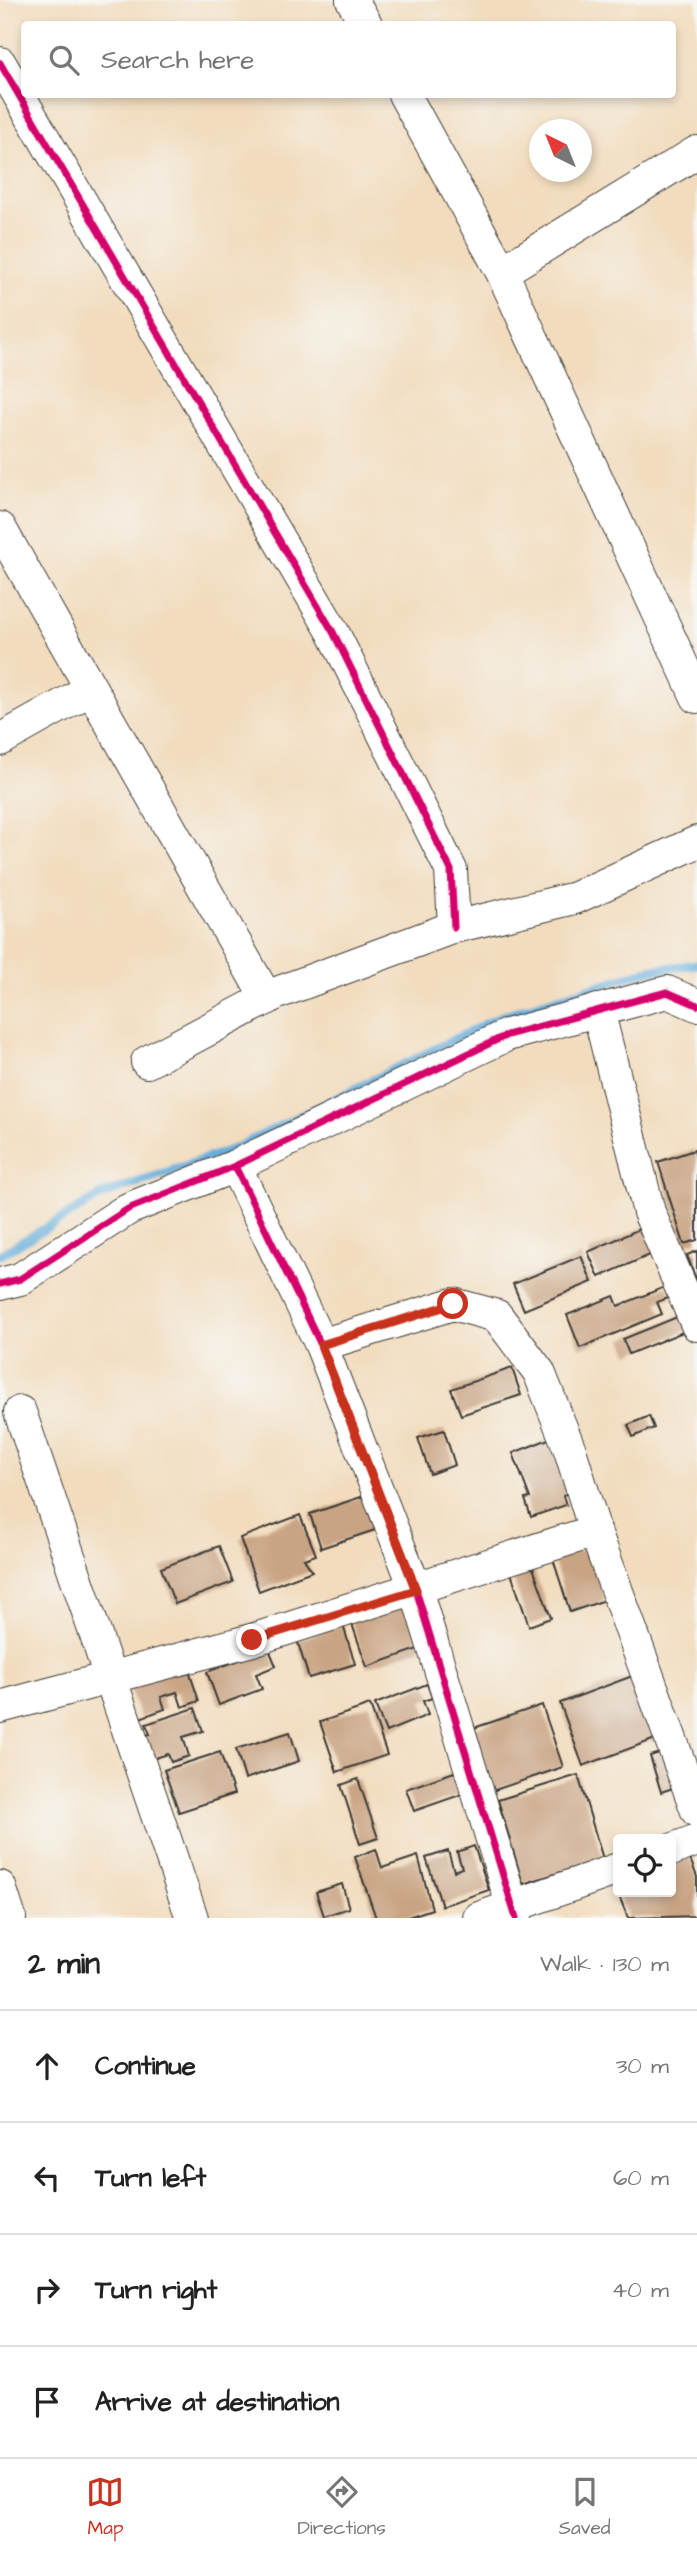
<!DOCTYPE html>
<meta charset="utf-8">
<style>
:root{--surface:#fff;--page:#f6f6f6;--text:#222;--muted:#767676;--line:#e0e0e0;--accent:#c8321e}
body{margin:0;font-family:"Architects Daughter",sans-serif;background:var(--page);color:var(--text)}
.controls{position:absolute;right:21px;bottom:21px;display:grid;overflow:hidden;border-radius:7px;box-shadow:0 4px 10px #0003}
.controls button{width:63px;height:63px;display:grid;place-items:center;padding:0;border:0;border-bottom:2px solid var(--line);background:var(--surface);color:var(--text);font:35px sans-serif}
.compass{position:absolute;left:529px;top:119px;width:63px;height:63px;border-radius:50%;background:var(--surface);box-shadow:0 4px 10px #0003;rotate:317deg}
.stop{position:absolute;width:21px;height:21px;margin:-16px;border:5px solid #c8321e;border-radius:50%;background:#fff}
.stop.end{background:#c8321e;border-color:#fff;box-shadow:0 2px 7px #0008}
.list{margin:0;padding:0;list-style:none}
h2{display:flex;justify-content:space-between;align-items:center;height:91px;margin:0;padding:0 28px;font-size:30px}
h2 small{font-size:23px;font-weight:400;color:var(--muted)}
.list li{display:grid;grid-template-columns:46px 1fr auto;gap:21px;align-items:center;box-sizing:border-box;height:112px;padding:0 28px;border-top:2px solid var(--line)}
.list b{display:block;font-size:26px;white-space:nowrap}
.list em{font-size:23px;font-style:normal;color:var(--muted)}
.icon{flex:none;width:38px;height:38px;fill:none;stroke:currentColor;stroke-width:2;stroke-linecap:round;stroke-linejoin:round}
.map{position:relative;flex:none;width:697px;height:1918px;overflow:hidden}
.search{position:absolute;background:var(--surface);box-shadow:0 4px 10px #0003;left:21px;right:21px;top:21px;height:77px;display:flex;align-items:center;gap:18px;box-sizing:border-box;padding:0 24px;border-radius:7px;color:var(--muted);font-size:26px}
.sheet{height:539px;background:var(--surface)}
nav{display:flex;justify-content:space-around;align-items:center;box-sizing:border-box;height:98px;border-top:2px solid var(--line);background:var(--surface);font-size:19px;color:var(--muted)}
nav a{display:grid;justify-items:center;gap:4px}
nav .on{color:var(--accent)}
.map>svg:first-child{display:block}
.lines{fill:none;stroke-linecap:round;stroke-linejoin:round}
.stream{stroke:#65addc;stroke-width:9}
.building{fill:#c9a484}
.street-casing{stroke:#3c3934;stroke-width:34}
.street{stroke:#fff;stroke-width:32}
.cycleway-casing{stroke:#f6f6f2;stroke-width:11}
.cycleway{stroke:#d6006c;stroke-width:7}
.route{stroke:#c8321e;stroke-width:9}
</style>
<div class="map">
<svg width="697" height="1918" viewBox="0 0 697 1918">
<rect width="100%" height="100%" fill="#f6f6f2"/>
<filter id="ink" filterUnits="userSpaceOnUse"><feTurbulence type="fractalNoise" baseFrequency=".0143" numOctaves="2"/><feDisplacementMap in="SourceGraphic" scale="14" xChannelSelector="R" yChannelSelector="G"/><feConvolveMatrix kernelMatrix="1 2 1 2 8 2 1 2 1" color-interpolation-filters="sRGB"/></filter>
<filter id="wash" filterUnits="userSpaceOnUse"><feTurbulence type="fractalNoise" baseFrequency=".00686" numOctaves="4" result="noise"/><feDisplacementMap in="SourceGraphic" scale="28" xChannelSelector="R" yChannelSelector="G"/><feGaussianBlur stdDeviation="1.57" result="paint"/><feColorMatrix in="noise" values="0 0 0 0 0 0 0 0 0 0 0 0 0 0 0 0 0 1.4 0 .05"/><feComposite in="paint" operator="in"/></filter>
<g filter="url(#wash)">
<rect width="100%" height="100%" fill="#f2dcbd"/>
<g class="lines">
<!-- stream -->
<path class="stream" d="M0,1255l102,-60 132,-46 270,-134 146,-45 47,-6"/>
</g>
<g id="blocks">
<!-- building -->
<g class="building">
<path d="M694,1150l3,10v80l-13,4 -26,-82z"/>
<path d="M646,1226l11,26 -58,25 -11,-25z"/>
<path d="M697,1251v31l-10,-27z"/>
<path d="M581,1256l11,26 -68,28 -11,-26z"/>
<path d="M667,1286l4,11 -14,5 5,12 -82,34 -13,-33 47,-19 4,10z"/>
<path d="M682,1315l6,15 -59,24 -6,-15z"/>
<path d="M512,1368l9,27 -60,20 -10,-26z"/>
<path d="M649,1416l5,12 -21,9 -5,-12z"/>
<path d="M444,1430l11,35 -25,9 -12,-36z"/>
<path d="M556,1436l19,51 -12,9 3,9 -35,12 -6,-18 5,-1 -17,-45z"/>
<path d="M364,1496l11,34 -54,18 -11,-34z"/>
<path d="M300,1515l16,40 -12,4 8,12 -53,20 -19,-53z"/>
<path d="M219,1546l14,36 -58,22 -14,-36z"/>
<path d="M588,1548l17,52 -35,12 -17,-53z"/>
<path d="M532,1565l19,53 -22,8 -18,-53z"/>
<path d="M405,1602l16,46 -54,19 -16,-46z"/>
<path d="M343,1625l12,39 -46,14 -12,-38z"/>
<path d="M269,1649l7,17 -20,8 6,15 -43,16 -12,-33z"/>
<path d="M187,1665l12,36 -17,6 -5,-15 -16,5 4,12 -25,9 -11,-32z"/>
<path d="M635,1675l23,63 -75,28 -23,-63z"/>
<path d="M427,1684l5,14 -9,3 5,14 -42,17 -11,-28z"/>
<path d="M370,1705l17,50 -50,17 -17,-50z"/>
<path d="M542,1705l21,62 -71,24 -21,-62z"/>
<path d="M195,1708l8,23 -20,6 6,19 -18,6 -3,-8 -22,7 -7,-24 11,-3 -4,-10z"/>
<path d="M290,1732l9,29 -54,18 -9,-30z"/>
<path d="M669,1750l10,36 -18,6 -11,-36z"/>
<path d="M220,1752l14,42 -55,18 -15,-42z"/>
<path d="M457,1771l9,22 -52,18 -8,-22z"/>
<path d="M578,1775l25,84 -80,25 -25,-84z"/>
<path d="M358,1779l20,59 -18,6 -19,-59z"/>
<path d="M474,1846l15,44 -47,16 -16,-48 22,-7 6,20 8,-3 -5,-16z"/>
<path d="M376,1849l6,19 36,-12 14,53 -27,9h-29l-21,-61z"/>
<path d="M687,1851l10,26v39l-69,2 -15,-37 5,-2v13h53v-34z"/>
<path d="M342,1884l7,24 -25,8 -8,-24z"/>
</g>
</g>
</g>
<g filter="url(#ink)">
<use href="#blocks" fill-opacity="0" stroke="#3c3934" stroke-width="2"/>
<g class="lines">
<defs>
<g id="street">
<path d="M352,0l14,24"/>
<path d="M0,63l333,569 118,238 3,57"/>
<path d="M404,94l98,178 195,425"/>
<path d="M502,272l195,-120"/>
<path d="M0,528l267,471"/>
<path d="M0,740l91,-51"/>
<path d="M598,1010l51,202 48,113"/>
<path d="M147,1062l130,-69 177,-66 121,-29 122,-56"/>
<path d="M235,1166l86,179 95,245 100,328"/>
<path d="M0,1284l20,-5 108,-70 107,-43 272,-131 160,-43 30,13"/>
<path d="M321,1345l132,-41 44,12 42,56 31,78 25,81 102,280"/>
<path d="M20,1412l172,506"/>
<path d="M0,1707l252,-67 343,-109"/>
<path d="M671,1850l26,-10"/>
<path d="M0,1887l10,31"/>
<path d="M479,1918l139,-49"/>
</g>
</defs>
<!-- street casing -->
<use href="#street" class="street-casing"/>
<!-- street -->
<use href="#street" class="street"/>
<defs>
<g id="cycleway">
<path d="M0,63l333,569 118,238 3,57"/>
<path d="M235,1166l86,179 95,245 100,328"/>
<path d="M0,1284l20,-5 108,-70 107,-43 272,-131 160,-43 30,13"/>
</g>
</defs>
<!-- cycleway casing -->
<use href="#cycleway" class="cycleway-casing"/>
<!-- cycleway -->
<use href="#cycleway" class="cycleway"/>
</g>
</g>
<g class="lines" filter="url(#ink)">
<!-- route -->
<path class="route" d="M252,1640l164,-50 -95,-245 132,-41"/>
</g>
</svg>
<div class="controls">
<button><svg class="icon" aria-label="locate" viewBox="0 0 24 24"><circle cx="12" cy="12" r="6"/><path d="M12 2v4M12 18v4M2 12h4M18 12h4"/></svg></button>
</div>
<svg class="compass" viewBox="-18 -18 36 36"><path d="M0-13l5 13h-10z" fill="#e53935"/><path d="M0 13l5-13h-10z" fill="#767676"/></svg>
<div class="stop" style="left:453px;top:1304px"></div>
<div class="stop end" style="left:252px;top:1640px"></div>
<div class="search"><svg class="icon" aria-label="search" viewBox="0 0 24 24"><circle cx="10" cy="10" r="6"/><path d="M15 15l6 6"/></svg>Search here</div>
</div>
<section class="sheet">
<h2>2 min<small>Walk · 130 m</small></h2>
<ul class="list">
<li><svg class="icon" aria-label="ahead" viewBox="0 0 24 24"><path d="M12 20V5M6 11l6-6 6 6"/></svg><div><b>Continue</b></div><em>30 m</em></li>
<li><svg class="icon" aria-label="left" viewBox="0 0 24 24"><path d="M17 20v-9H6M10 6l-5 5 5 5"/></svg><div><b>Turn left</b></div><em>60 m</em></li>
<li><svg class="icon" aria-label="right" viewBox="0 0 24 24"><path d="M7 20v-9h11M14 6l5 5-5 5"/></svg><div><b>Turn right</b></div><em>40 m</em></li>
<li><svg class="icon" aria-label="arrive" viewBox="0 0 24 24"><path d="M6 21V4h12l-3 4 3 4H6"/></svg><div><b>Arrive at destination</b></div></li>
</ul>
</section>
<nav>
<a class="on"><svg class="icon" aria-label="map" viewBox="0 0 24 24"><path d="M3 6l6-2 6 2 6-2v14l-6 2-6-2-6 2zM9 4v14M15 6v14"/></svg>Map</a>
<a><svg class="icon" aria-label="directions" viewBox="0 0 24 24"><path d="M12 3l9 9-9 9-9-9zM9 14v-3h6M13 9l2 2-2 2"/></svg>Directions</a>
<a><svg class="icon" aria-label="saved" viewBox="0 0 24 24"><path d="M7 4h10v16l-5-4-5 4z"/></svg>Saved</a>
</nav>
